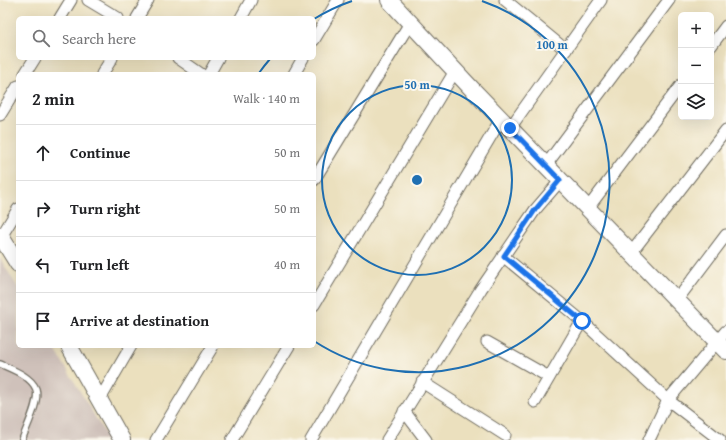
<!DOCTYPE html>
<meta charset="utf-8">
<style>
:root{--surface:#fff;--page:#f6f6f6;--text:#202124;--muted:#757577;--line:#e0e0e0}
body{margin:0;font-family:"Gentium Book Plus",serif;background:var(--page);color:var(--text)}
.controls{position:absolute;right:12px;top:12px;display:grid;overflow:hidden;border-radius:6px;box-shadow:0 4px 16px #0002}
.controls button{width:36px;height:36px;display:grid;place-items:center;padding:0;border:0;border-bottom:1px solid var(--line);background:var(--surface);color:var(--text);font:20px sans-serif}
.stop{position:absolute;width:12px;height:12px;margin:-9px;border:3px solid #1a73e8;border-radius:50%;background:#fff}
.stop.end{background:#1a73e8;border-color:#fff;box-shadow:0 1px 4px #0008}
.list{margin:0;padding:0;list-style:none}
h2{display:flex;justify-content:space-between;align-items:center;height:52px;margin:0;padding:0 16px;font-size:17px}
h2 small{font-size:13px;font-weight:400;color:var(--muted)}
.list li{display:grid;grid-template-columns:26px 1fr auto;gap:12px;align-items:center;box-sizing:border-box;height:56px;padding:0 16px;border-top:1px solid var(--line)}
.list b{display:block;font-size:15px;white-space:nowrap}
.list em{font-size:13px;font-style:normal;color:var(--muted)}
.icon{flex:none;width:22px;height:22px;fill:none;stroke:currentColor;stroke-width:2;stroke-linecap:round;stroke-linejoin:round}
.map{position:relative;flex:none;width:726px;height:440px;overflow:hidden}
.search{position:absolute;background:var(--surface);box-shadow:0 4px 16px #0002;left:16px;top:16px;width:300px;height:44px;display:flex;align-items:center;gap:10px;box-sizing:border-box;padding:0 14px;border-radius:6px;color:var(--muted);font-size:15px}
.panel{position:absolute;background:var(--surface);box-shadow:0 4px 16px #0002;left:16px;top:72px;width:300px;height:276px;border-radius:6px}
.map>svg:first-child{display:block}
.industrial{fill:#cfc1ba}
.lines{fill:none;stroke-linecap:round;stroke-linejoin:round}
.lane-casing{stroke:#6e6a5e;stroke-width:8}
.street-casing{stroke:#6e6a5e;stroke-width:13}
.secondary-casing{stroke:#6e6a5e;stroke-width:18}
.lane{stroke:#fff;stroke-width:5.5}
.street{stroke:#fff;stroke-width:11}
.secondary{stroke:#fff;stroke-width:16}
.route{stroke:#1a73e8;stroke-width:5}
.ring{fill:none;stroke:#1f6fb2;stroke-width:2}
.centre{fill:#1f6fb2;stroke:#fbf7ec;stroke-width:2}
.ring-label{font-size:12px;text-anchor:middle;font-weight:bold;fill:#1f6fb2;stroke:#fbf7ec;stroke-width:4;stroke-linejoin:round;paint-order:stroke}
</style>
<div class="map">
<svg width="726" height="440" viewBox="0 0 726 440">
<rect width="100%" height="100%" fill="#fbf7ec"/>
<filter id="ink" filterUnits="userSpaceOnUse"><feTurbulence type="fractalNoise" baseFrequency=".025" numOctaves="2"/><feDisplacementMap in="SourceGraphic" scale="8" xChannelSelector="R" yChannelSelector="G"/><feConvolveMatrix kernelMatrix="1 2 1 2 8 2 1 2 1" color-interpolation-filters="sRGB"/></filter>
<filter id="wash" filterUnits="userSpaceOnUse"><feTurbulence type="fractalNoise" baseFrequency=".012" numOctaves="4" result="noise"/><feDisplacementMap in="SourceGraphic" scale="16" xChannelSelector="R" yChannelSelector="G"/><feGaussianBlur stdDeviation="0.9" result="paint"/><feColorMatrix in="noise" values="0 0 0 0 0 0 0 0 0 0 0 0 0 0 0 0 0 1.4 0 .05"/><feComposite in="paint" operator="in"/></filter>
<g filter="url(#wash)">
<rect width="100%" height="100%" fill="#ebe0be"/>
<!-- industrial -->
<path class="industrial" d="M0,258l18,30v58h35l56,94h-109z"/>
</g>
<g filter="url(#ink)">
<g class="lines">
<defs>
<path id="lane" d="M0,364c11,5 31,12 36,25 4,12 -10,39 -14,51"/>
<g id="street">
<path d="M88,0l30,18"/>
<path d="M505,0l61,50"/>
<path d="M60,18l11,-18"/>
<path d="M137,18l11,-18"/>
<path d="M241,18l10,-18"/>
<path d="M314,40l24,-40"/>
<path d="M711,46l15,-20"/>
<path d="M178,58l23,16"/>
<path d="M25,74l10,-16"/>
<path d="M102,74l10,-16"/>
<path d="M209,74l9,-16"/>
<path d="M294,74l9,-16"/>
<path d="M0,115l18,-29"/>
<path d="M510,128l91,-128"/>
<path d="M546,165l123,-165"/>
<path d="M314,180l96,-157"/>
<path d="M588,208l93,-123"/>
<path d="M1,237l17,-28"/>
<path d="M631,253l95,-123"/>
<path d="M503,256l79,65 86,79 52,40"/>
<path d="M677,300l49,-65"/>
<path d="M314,305l141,-234"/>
<path d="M487,342l62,35"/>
<path d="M422,382l83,53"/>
<path d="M99,401l32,-55"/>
<path d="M535,402l47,-81"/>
<path d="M404,411l22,29"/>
<path d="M156,440l57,-94"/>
<path d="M232,440l57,-94"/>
<path d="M311,440l190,-321"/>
<path d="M387,440l94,-151 54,-79 25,-29"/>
<path d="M649,440l19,-40 58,-69"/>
</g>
<g id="secondary">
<path d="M389,0l83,89 254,262"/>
<path d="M0,235l18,29"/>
<path d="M69,346l53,94"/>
</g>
</defs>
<!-- lane casing -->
<use href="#lane" class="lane-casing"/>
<!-- street casing -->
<use href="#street" class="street-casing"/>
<!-- secondary casing -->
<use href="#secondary" class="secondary-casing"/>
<!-- lane -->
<use href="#lane" class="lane"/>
<!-- street -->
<use href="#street" class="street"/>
<!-- secondary -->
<use href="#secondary" class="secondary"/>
</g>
</g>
<g class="lines" filter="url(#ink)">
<!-- route -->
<path class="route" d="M510,128l50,52 -25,30 -31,46 78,65"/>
</g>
<!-- distance rings -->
<g class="ring">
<circle cx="417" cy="180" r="95"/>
<path d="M259 73A191 191 0 0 1 270 59M314 19A191 191 0 0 1 352 1M482 1A191 191 0 1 1 314 341"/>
</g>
<circle cx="417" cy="180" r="6" class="centre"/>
<g class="ring-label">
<text x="552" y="49">100 m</text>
<text x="417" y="89">50 m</text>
</g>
</svg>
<div class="controls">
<button>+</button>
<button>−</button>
<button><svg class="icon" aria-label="layers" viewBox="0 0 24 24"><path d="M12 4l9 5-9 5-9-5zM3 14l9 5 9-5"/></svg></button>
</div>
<div class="stop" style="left:582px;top:321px"></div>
<div class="stop end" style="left:510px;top:128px"></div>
<div class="search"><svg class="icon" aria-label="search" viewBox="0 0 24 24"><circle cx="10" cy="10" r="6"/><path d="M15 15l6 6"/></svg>Search here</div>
<section class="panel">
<h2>2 min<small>Walk · 140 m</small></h2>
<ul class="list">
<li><svg class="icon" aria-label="ahead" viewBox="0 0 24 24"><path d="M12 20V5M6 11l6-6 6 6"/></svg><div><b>Continue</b></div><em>50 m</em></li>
<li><svg class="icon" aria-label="right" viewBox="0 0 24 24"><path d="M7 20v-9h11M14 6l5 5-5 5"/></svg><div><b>Turn right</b></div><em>50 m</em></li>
<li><svg class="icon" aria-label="left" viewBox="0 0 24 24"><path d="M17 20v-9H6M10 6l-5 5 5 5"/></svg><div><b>Turn left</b></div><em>40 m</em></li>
<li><svg class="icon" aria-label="arrive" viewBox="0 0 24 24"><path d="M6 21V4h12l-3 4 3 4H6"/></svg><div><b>Arrive at destination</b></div></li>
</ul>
</section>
</div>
